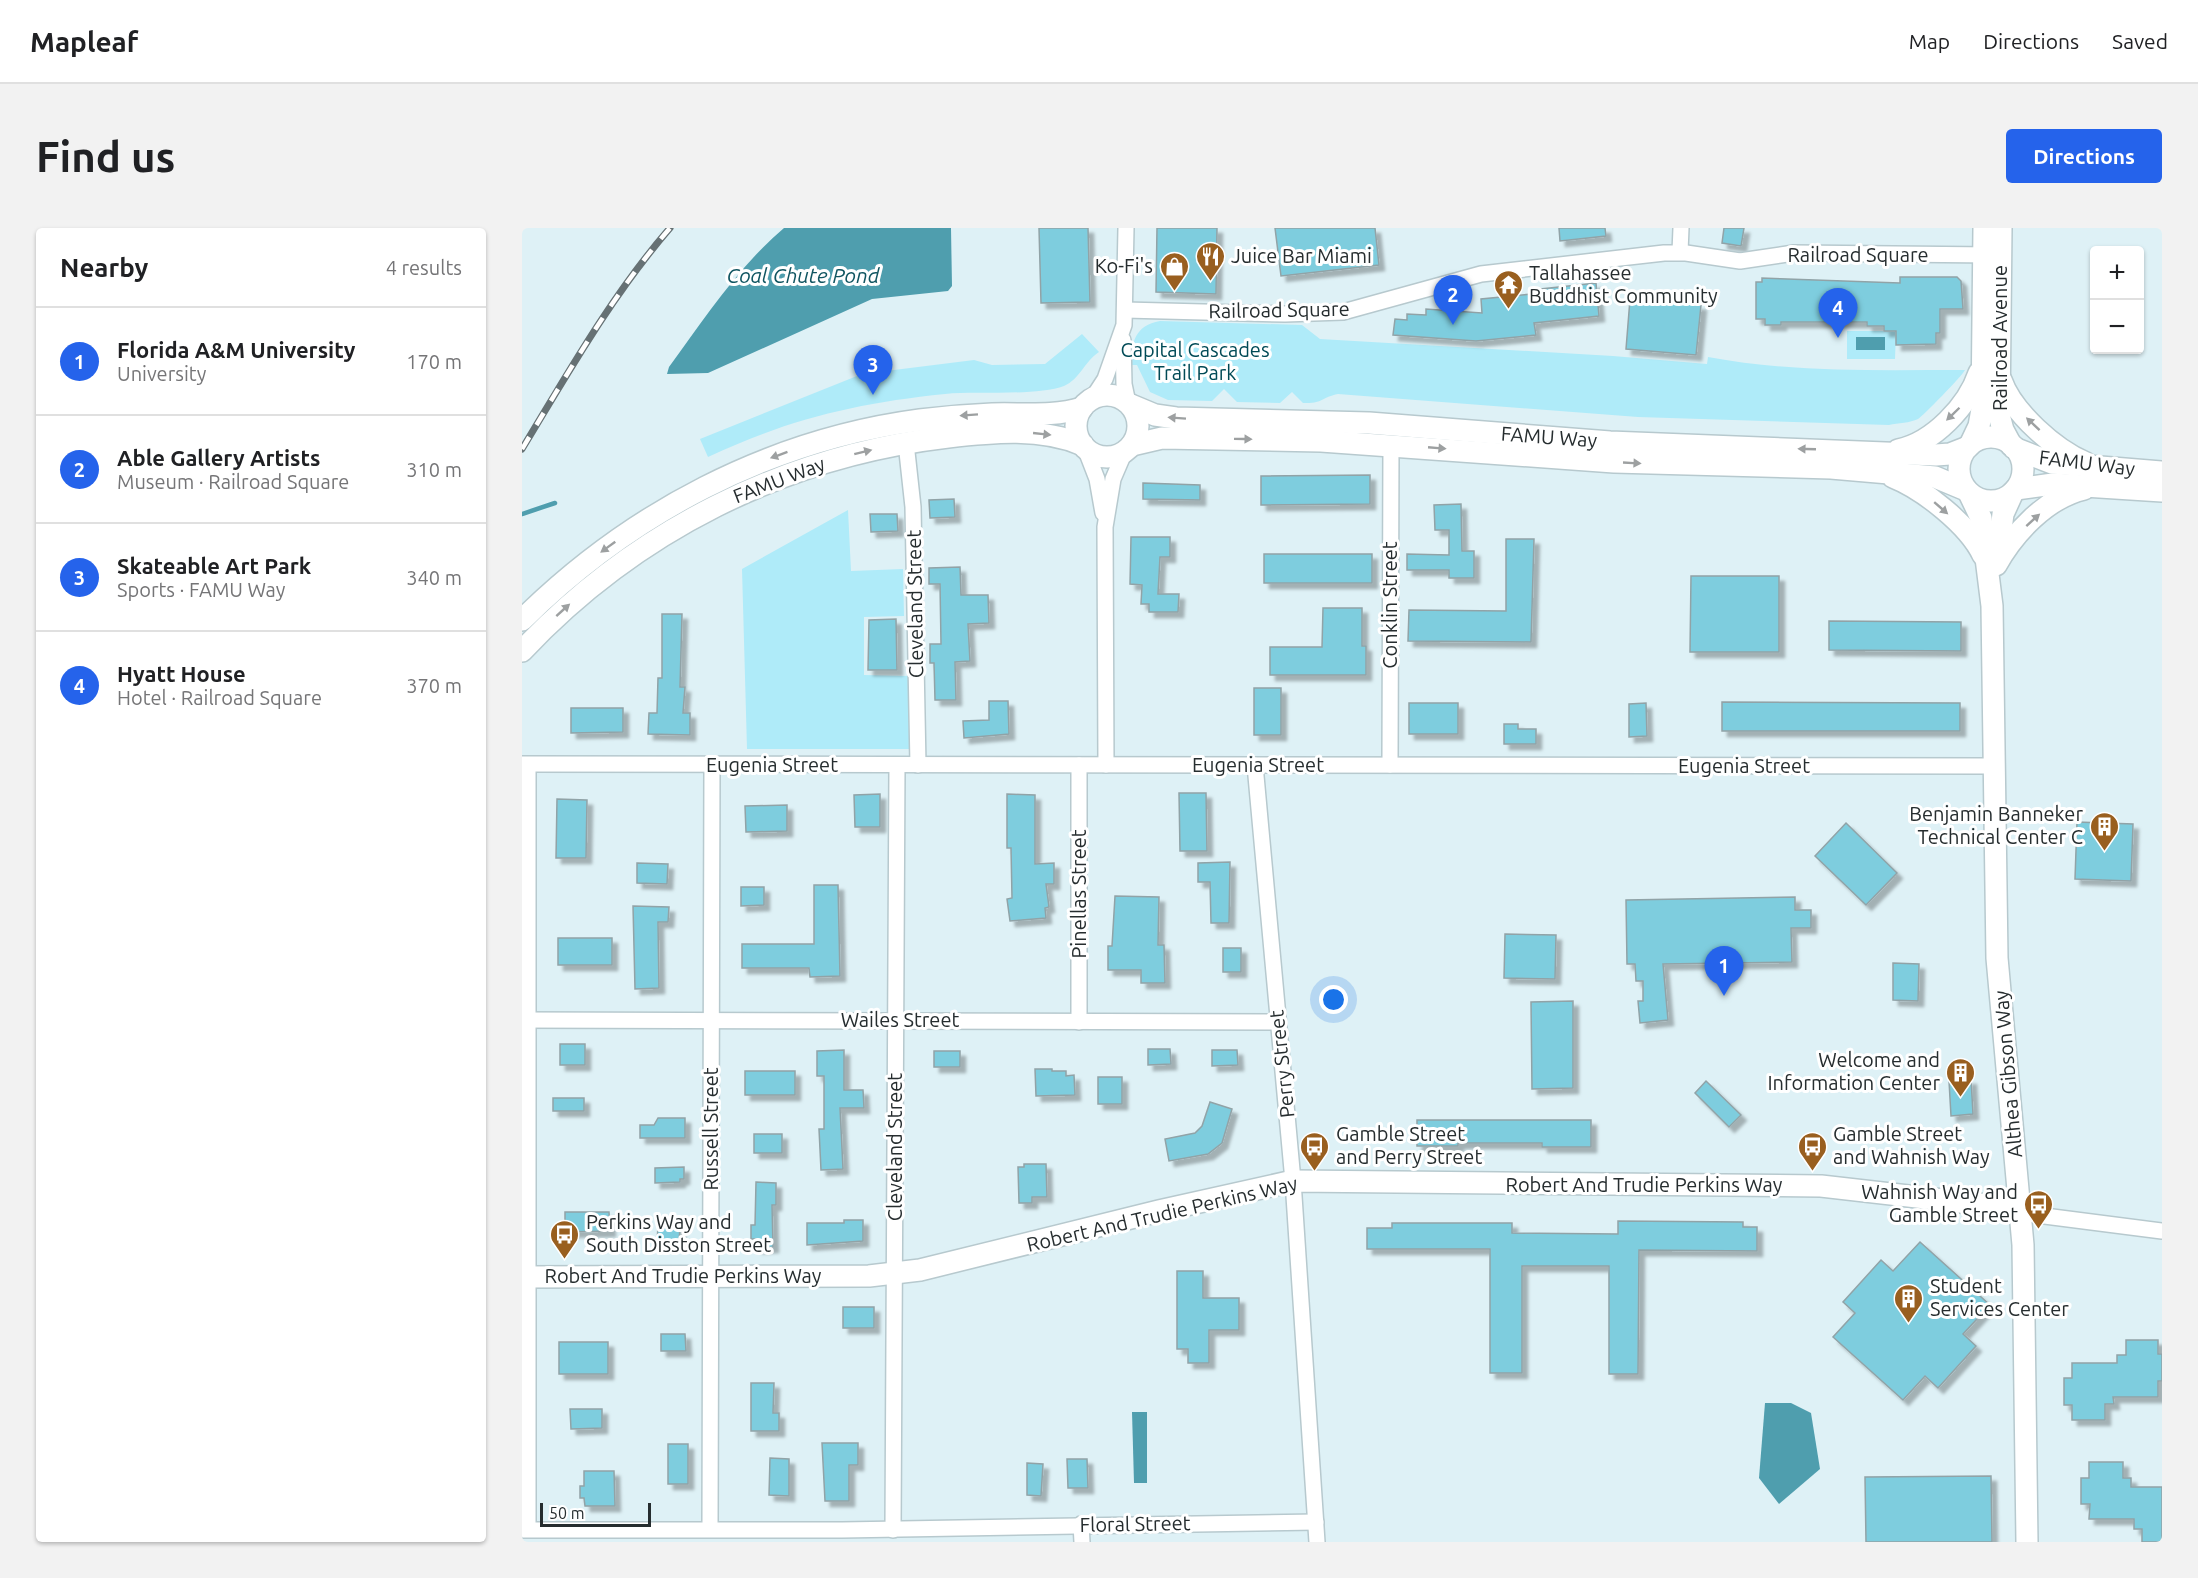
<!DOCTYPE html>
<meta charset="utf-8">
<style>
:root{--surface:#fff;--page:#f2f2f2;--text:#202124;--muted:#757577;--line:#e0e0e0;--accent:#2563eb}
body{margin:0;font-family:Ubuntu,sans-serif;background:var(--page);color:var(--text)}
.controls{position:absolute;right:18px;top:18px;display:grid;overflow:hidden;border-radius:6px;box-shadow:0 2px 4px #0004}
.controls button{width:54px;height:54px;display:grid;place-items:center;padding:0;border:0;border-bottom:2px solid var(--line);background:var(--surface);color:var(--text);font:30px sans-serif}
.scale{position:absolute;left:18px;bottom:15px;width:111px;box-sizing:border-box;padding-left:6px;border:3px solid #262d2f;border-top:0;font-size:16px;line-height:21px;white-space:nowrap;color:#262d2f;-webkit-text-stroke:4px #fff;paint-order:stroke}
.you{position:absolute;left:812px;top:772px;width:21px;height:21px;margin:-15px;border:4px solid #fff;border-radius:50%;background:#1a73e8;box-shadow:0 0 0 9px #1a73e833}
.badge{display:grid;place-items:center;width:39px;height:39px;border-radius:50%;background:var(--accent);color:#fff;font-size:20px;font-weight:700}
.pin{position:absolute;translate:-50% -50px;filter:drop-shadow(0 2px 3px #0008)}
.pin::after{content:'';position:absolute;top:32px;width:21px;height:18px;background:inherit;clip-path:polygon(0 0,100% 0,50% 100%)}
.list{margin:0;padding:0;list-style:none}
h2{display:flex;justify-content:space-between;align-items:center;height:78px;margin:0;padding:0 24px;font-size:26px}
h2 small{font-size:20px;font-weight:400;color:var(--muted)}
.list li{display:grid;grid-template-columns:39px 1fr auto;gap:18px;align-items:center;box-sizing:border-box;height:108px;padding:0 24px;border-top:2px solid var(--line)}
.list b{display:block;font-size:22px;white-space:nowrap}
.list p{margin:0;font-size:20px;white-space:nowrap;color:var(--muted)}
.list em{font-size:20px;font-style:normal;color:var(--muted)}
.map{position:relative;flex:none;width:1640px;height:1314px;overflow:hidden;border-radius:6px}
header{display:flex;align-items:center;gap:36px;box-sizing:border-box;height:84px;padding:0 30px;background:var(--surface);border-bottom:2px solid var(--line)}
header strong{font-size:28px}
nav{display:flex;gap:33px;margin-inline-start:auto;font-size:21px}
.intro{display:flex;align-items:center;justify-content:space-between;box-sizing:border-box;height:144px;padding:0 36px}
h1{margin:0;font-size:42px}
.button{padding:15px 27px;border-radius:6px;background:var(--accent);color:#fff;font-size:21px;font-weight:700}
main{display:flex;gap:36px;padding:0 36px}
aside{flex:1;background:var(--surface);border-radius:6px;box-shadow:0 2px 4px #0004}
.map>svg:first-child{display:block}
.green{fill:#afebf9}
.water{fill:#4f9eae}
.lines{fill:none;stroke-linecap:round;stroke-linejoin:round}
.stream{stroke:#4f9eae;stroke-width:4.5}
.building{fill:#7ecdde;stroke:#91a3a7;stroke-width:1.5;filter:url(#shadow)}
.street-casing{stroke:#b7c9ce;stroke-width:18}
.secondary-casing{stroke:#b7c9ce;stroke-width:24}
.street{stroke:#fff;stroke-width:15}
.secondary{stroke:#fff;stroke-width:21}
.rail-casing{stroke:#667174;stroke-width:7}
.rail{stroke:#fff;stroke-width:4.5;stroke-dasharray:14;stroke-linecap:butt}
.oneway{fill:#9da0a1}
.labels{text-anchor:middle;stroke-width:6;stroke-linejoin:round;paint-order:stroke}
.street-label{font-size:20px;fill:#262d2f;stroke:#fff}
.poi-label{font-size:20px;fill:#262d2f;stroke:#fff;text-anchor:start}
.park-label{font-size:20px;fill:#004a56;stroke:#fff}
.water-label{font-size:21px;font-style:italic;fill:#105561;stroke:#fff}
</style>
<header>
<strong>Mapleaf</strong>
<nav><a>Map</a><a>Directions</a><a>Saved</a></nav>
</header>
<div class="intro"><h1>Find us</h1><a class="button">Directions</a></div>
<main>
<aside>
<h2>Nearby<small>4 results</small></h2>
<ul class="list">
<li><span class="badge">1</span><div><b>Florida A&amp;M University</b><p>University</p></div><em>170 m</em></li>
<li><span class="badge">2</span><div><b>Able Gallery Artists</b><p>Museum · Railroad Square</p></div><em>310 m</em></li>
<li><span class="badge">3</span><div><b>Skateable Art Park</b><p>Sports · FAMU Way</p></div><em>340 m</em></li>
<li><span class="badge">4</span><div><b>Hyatt House</b><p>Hotel · Railroad Square</p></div><em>370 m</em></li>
</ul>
</aside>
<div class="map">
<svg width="1640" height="1314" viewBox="0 0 1640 1314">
<defs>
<filter id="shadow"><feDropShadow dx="5.5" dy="5.5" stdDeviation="1.5" flood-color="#0004"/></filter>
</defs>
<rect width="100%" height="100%" fill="#def1f6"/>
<!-- green -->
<g class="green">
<path d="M638,93l142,4 18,14 293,17 94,8 1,-7c84,16 171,13 257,13 -2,5 -43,47 -47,49 -8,4 -20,4 -29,6l-251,-8 -300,-23c-16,3 -15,10 -35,9l-11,-11 -12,11 -43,-1 -13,-13 -12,12 -44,-1 -18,-8 -13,-27h-6c0,-22 4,-40 29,-44z"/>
<path d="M1325,103h49l-1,28h-48z"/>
<path d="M560,106l17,18c-15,10 -19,27 -35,34 -26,10 -88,5 -119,8 -88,9 -156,25 -237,63l-8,-18 162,-65 112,-14 18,5 53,-1z"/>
<path d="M326,282l3,61 52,-2 1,47 -40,1v58l45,1v73h-162l-5,-180z"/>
</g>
<!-- water -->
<g class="water">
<path d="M262,0h167l1,58 -4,5 -76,8 -164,74 -41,1 2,-7c35,-48 69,-100 115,-139z"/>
<rect x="1334" y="109" width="29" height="13"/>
<path d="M1243,1175h26l20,10 9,56 -41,35 -20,-26z"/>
<path d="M610,1184h15v71h-13z"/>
</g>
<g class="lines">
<!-- stream -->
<path class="stream" d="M0,286l33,-11"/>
</g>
<!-- building -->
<g class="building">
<path d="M517,0h49l2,74 -49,1z"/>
<path d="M635,0h60l-1,66 -60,-2z"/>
<path d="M753,0h100l4,37 -98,11z"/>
<path d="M1037,0h46l1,8 -46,5z"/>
<path d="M1202,0h20l-3,18 -19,-3z"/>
<path d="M1378,49h57l4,4 2,28h-23v24h-4v11l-40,1v-14h-12v-5h-17v-4h-86v3h-16v-6h-9v-37h6v-4l138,5z"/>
<path d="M1074,55l3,33 -65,7 2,12 -60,6 -83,-6 2,-16 12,1v-6l19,1v-6l56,4 -1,-14 50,-5v-4z"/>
<path d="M1108,71l71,6 -5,50 -70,-6z"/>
<path d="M848,247v29l-109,1v-29z"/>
<path d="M621,255l57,2v15l-57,-1z"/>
<path d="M432,271l1,18 -25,1 -1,-18z"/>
<path d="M939,276l1,47h12v27h-25v-8h-42v-16l42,1v-25h-14l-1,-25z"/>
<path d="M348,286h27l1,17 -27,1z"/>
<path d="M609,309h39v20h-10l-2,37h21l-1,18h-29v-8h-8l1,-19 -12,-1z"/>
<path d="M984,311h28l-3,103 -123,-1 1,-31 97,1z"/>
<rect x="742" y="326" width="108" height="29"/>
<path d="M438,339l1,28h27l1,28 -21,1 2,37 -15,1 1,38h-21l-1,-37h-4v-19h11l-1,-60h-11v-16z"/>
<path d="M1169,348h88v76h-89z"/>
<path d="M801,380h39v38h4v29h-96v-28h52z"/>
<path d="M140,386h20l-2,73h5l-2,26h7v22l-42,-1 1,-21h8l1,-35h4z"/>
<path d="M374,391l1,51h-29l1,-50z"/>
<path d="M1307,393l132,1v29l-132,-1z"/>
<rect x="732" y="460" width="27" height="47"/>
<path d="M467,473h19l1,33 -45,4 -1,-17 26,-1z"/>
<path d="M1200,474l238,1v28h-238z"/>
<rect x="887" y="475" width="49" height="31"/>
<path d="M1124,475l1,33 -18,1v-33z"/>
<path d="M49,480h52v24l-52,1z"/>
<path d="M982,496h14v5h18v15h-32z"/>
<path d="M657,565h27l1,58h-27z"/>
<path d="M358,566v33h-25l-1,-32z"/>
<path d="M485,566l28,1v69l19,-1v21h-8l3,23 -4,1 1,10 -36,3 -3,-22 5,-1 -1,-50h-4z"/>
<path d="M35,571l30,1 -1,58h-30z"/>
<path d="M265,577v26l-41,1 -1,-26z"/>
<path d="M1555,594l56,2 -2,57 -56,-2z"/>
<path d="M1324,595l51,50 -31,32 -51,-49z"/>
<path d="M708,634l-1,61h-18l-1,-41h-12v-19z"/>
<path d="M115,635l31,1 -1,20 -30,-1z"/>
<path d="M292,657h24l2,91 -30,1 -1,-9h-67v-24h72z"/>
<path d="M219,659h23v18l-23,1z"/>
<path d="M593,668l44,1 -1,48h6l1,38h-24v-13h-33v-24h4z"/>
<path d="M1273,669v13h16v18h-20l1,34 -129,2 5,56 -28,3 -2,-22h5v-20h-7l-1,-17h-8l-1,-64z"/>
<path d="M111,678l36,1 -1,15h-10l1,66 -24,1z"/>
<path d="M983,706l51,1 -1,44 -51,-1z"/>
<rect x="36" y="710" width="54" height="27"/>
<rect x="701" y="720" width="18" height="24"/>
<path d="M1371,735l26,1 -1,37 -25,-1z"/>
<path d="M1051,773v87l-41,1 -1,-87z"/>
<rect x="38" y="816" width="25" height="21"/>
<path d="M626,821h22l1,15 -23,1z"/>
<path d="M322,822v40h19l1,18h-24l3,61 -22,1 -2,-41h5v-53h-7v-25z"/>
<path d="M690,822h25l1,15 -26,1z"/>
<rect x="412" y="823" width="26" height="16"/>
<path d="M513,841h17v2h14v5l8,-1 1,20 -39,1z"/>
<rect x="223" y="843" width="50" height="24"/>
<rect x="576" y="849" width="24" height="27"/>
<path d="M1449,851l2,35 -22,2 -2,-35z"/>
<path d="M1184,853l35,34 -12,12 -34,-34z"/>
<rect x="31" y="870" width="31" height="13"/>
<path d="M688,874l22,7 -10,34 -14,11 -39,7 -4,-22 30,-6 7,-7z"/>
<path d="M136,890h27v20h-45v-13h14z"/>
<path d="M895,892h174v27h-49v-4h-84v3h-41z"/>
<rect x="232" y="906" width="28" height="19"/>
<path d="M502,936h22l1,33h-15v6h-13l-1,-36h6z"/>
<path d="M162,939v12h-4v3l-25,1v-15z"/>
<path d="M234,954l20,1v22h-4l1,42 -16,1 -1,-9h-5v-14h4z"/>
<path d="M43,984h44l1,19 -45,1z"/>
<path d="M322,992h19v21l-56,4v-22h37z"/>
<path d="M1096,993l125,1v5h14v24l-118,-1 -1,124h-29v-108h-87v107h-32v-124h-123v-21h25v-5h120v10l106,1z"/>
<path d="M136,997l22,1 -1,18h-22z"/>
<path d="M1398,1014l70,63 -27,29 13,12 -38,42 -13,-12 -22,24 -70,-63 22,-24 -12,-11 38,-42 12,11z"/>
<path d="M655,1043h26v27h36v32h-30v33h-21v-14h-11z"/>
<rect x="321" y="1079" width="31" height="21"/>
<path d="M139,1106h24l1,17h-25z"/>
<path d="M1604,1112h32v14h4v27h-4v16h-45l1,7h-9v16h-33v-15h-8v-27h8v-15h45v-8h9z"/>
<rect x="37" y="1114" width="49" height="32"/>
<path d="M229,1155h23l-1,30h6v18h-28z"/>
<path d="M48,1181h32v19l-31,1z"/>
<path d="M300,1215h36v22h-9v36h-24z"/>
<rect x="146" y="1216" width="20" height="40"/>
<path d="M248,1230l19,1v37l-20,-1z"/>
<path d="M545,1231h20l1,29h-20z"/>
<path d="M1567,1234h34v16h8v9h31v55h-20v-13h-8v-10h-45l1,-15h-9v-26h8z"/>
<path d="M505,1235l16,1 -2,32 -14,-1z"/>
<path d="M62,1243h30l1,35h-30l-1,-8h-4v-12h4z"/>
<path d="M1469,1248l1,66h-126l-1,-65z"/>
</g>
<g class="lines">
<defs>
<g id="street">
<path d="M1158,24l1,-24"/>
<path d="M603,82l160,4 58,-2 138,-38 183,-21h22l54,8 54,-8 199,2"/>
<path d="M601,112l1,44 4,19"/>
<path d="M570,171l13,-20 19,-54 2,-97"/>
<path d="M384,215l7,64 5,258"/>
<path d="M563,220l12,31 6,34"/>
<path d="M0,536l1471,2"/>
<path d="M6,537v764"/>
<path d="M584,537l-1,-238 8,-48 12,-28"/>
<path d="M733,537l38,416 24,361"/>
<path d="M868,537l1,-320"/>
<path d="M0,792l756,2"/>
<path d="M557,794v-257"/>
<path d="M1499,985l141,18"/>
<path d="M559,1296l1,18"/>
<path d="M188,1301l2,-764"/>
<path d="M0,1302h320l474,-8"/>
<path d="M371,1302l4,-765"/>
</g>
<g id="secondary">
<path d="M1479,0l-2,187 4,15 8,15"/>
<path d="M1479,152c11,32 54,70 85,83"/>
<circle cx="585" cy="198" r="31"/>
<path d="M609,177l24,10 21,3 193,5 241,19 326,13 14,-1 18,-7"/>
<circle cx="1469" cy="241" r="32"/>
<path d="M610,217l30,-7 159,3 293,21 217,6 104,9 31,13"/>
<path d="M1448,217l9,-19 3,-17 2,-181"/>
<path d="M1492,220l38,15 110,9"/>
<path d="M1376,222c35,-7 70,-44 81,-77"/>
<path d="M1371,249c30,12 76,48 90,78"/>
<path d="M1494,261l37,-5 109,7"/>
<path d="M1447,265l12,25 11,88 5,352 26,287 4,297"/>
<path d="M1475,333l6,-47 10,-22"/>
<path d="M1474,337c18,-32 50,-67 88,-76"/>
<path d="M0,392c108,-107 247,-180 398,-200 24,-3 48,-5 72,-6 30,-1 62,3 90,-6"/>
<path d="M0,423c113,-120 262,-195 426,-214 45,-5 93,-10 135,8"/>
<path d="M0,1049l347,-1 51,-6 239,-59 134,-30 528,5 166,19 34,8"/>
</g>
</defs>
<!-- street casing -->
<use href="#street" class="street-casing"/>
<!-- secondary casing -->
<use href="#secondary" class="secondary-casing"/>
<!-- street -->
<use href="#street" class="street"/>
<!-- secondary -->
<use href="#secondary" class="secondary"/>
<defs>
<path id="rail" d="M0,221c46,-76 90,-154 148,-221"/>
</defs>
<!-- rail casing -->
<use href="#rail" class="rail-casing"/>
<!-- rail -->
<use href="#rail" class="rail"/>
</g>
<!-- one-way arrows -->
<defs><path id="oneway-solid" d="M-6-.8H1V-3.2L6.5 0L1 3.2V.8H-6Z" transform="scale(1.5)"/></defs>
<g class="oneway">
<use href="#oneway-solid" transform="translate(1431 186) rotate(136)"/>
<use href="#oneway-solid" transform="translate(447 187) rotate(176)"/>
<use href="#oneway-solid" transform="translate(655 190) rotate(-176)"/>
<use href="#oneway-solid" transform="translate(1511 196) rotate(-137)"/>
<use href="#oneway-solid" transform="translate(520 206) rotate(6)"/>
<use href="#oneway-solid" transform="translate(721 211) rotate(1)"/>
<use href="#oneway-solid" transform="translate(915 220) rotate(5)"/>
<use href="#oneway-solid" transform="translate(1285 221) rotate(-178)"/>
<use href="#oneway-solid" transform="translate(341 224) rotate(-14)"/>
<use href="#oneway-solid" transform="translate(257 227) rotate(160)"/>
<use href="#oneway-solid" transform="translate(1110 235) rotate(3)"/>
<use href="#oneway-solid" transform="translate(1419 280) rotate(41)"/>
<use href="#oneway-solid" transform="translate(1511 292) rotate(-42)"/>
<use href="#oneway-solid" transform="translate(86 319) rotate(144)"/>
<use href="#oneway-solid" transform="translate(41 382) rotate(-42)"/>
</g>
<!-- icons -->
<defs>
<symbol id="restaurant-pin" viewBox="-11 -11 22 30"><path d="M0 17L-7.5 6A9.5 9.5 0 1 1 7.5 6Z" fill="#995f1f" stroke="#fff"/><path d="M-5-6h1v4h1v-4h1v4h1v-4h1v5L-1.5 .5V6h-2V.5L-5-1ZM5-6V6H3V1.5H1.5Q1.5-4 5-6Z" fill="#fff"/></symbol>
<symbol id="shop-pin" viewBox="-11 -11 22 30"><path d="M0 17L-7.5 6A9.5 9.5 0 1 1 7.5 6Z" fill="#995f1f" stroke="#fff"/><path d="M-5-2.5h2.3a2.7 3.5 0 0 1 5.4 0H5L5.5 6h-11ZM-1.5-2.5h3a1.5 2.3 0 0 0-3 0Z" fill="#fff"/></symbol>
<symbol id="temple-pin" viewBox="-11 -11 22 30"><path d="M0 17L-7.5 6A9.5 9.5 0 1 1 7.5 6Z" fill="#995f1f" stroke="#fff"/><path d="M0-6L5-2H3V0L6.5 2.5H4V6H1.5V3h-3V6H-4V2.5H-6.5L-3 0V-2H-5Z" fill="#fff"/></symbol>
<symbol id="building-pin" viewBox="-11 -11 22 30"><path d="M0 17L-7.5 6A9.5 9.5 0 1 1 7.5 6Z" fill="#995f1f" stroke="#fff"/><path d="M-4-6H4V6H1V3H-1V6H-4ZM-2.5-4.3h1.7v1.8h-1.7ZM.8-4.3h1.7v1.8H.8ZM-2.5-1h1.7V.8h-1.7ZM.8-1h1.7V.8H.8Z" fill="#fff"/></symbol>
<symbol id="bus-pin" viewBox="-11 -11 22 30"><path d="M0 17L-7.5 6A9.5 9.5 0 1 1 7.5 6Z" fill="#995f1f" stroke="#fff"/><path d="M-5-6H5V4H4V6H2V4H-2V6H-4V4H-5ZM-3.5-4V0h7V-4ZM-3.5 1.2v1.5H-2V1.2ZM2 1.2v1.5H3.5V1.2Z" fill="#fff"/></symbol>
</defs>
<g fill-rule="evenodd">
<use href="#restaurant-pin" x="672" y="12" width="33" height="45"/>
<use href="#shop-pin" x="636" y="22" width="33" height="45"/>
<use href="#temple-pin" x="970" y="40" width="33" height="45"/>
<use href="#building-pin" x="1566" y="582" width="33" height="45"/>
<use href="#building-pin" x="1422" y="828" width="33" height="45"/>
<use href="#bus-pin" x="776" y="902" width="33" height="45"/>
<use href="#bus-pin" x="1274" y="902" width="33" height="45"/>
<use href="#bus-pin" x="1500" y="960" width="33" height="45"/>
<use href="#bus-pin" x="26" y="990" width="33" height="45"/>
<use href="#building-pin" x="1370" y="1054" width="33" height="45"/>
</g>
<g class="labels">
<!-- street labels -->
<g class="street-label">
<text x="1336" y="34">Railroad Square</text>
<text transform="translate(757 82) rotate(-1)" y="7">Railroad Square</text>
<text transform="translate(1478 110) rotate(-90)" y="7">Railroad Avenue</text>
<text transform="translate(1027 209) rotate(4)" y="7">FAMU Way</text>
<text transform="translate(1565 235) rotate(7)" y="7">FAMU Way</text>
<text transform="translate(257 252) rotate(-21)" y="7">FAMU Way</text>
<text transform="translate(393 376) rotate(-91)" y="7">Cleveland Street</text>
<text transform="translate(868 377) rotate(-90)" y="7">Conklin Street</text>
<text x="250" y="544">Eugenia Street</text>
<text x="736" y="544">Eugenia Street</text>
<text x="1222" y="545">Eugenia Street</text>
<text transform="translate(557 666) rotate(-90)" y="7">Pinellas Street</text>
<text x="378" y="799">Wailes Street</text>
<text transform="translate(760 836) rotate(-96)" y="7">Perry Street</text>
<text transform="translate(1486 846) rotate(-95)" y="7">Althea Gibson Way</text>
<text transform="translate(189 901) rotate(-90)" y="7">Russell Street</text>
<text transform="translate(373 919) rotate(-90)" y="7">Cleveland Street</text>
<text x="1122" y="964">Robert And Trudie Perkins Way</text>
<text transform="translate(640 986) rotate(-13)" y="7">Robert And Trudie Perkins Way</text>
<text x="161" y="1055">Robert And Trudie Perkins Way</text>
<text transform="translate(613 1296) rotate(-1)" y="7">Floral Street</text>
</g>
<!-- poi labels -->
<g class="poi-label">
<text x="709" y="35">Juice Bar Miami</text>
<text x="631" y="45" text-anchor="end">Ko-Fi's</text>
<text x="1007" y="52">Tallahassee<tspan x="1007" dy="23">Buddhist Community</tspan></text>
<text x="1561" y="593" text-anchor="end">Benjamin Banneker<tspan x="1561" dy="23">Technical Center C</tspan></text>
<text x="1418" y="839" text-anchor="end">Welcome and<tspan x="1418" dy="23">Information Center</tspan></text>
<text x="814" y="913">Gamble Street<tspan x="814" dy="23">and Perry Street</tspan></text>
<text x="1311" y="913">Gamble Street<tspan x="1311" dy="23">and Wahnish Way</tspan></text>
<text x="1496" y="971" text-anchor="end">Wahnish Way and<tspan x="1496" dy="23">Gamble Street</tspan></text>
<text x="64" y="1001">Perkins Way and<tspan x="64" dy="23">South Disston Street</tspan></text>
<text x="1408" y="1065">Student<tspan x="1408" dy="23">Services Center</tspan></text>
</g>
<!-- park labels -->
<g class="park-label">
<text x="673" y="129">Capital Cascades<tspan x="673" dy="23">Trail Park</tspan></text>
</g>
<!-- water labels -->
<g class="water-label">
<text x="281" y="55">Coal Chute Pond</text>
</g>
</g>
</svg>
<div class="controls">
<button>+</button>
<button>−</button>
</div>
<div class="scale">50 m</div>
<div class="you"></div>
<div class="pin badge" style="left:1202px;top:768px">1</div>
<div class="pin badge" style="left:931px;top:97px">2</div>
<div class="pin badge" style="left:351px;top:167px">3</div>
<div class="pin badge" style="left:1316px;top:110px">4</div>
</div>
</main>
